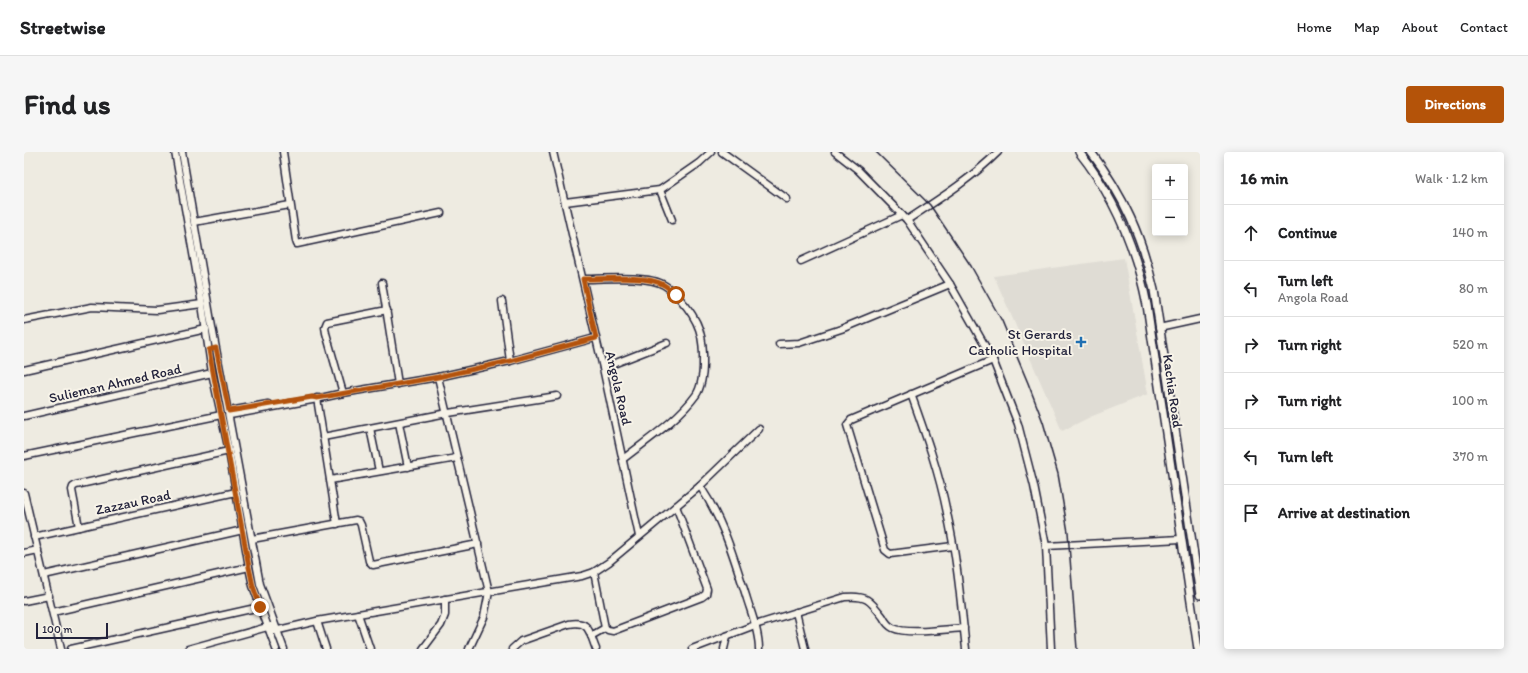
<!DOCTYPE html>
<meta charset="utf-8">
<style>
:root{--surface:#fff;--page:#f6f6f6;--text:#202124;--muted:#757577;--line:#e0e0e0;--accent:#b45309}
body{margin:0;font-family:Itim,sans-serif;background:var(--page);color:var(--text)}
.controls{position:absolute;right:12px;top:12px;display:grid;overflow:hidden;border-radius:4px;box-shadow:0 2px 10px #0003}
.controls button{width:36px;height:36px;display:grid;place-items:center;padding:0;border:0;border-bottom:1px solid var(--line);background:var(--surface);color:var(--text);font:20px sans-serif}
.scale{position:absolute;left:12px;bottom:10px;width:72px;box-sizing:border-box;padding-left:4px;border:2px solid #22223b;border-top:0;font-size:11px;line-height:14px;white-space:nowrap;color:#22223b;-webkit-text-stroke:3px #f7f3e8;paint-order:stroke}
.stop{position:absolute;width:12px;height:12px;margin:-9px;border:3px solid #b45309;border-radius:50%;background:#fff}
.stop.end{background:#b45309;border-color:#fff;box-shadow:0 1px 4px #0008}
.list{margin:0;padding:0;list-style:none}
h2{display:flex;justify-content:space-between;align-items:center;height:52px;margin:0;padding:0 16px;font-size:17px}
h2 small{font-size:13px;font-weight:400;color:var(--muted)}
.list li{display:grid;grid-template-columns:26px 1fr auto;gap:12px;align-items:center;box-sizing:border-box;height:56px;padding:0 16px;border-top:1px solid var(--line)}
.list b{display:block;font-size:15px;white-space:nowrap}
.list p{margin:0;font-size:13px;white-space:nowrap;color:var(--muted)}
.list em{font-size:13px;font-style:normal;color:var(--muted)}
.icon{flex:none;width:22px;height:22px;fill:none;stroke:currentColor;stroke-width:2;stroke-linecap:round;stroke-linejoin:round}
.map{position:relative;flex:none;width:1176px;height:497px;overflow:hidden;border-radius:4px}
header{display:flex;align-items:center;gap:24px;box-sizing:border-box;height:56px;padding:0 20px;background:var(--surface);border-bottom:1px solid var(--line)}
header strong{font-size:19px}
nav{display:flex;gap:22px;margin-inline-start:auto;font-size:14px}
.intro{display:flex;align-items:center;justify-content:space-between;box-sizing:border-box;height:96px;padding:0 24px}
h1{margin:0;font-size:28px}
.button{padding:10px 18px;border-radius:4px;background:var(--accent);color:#fff;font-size:14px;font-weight:700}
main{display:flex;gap:24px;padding:0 24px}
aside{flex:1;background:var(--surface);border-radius:4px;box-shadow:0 2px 10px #0003}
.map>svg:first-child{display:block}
.built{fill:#dfdcd4}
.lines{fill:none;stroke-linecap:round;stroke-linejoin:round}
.minor-casing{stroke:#22223b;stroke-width:9}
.major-casing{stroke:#22223b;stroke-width:10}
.minor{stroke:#f7f3e8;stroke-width:6}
.major{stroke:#f7f3e8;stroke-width:7}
.rail{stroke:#22223b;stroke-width:1.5}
.route{stroke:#b45309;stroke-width:5}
.poi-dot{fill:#1f6fb2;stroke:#f7f3e8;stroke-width:1.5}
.labels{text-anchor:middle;stroke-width:4;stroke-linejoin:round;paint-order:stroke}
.poi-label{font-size:14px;fill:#22223b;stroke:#f7f3e8;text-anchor:end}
.street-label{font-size:14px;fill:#22223b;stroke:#f7f3e8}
</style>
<header>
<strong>Streetwise</strong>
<nav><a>Home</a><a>Map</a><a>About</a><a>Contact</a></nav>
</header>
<div class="intro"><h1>Find us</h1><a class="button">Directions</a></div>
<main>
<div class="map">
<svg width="1176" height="497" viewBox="0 0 1176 497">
<rect width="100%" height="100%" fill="#eeebe1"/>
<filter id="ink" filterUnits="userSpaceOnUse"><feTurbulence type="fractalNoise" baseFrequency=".025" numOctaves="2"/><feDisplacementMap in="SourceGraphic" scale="8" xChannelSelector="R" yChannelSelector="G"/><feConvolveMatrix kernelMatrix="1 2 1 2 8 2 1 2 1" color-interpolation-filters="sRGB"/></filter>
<g filter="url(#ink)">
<!-- built -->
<path class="built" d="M1100,106l24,136 -58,23 -28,14 -68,-155z"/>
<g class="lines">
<defs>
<g id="minor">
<path d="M151,0l27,152 10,69 17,78 20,116 4,19 23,63"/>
<path d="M158,0l30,175 48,257 24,65"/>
<path d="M259,0l13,89 1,3 144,-31"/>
<path d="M529,0l50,216 36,168"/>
<path d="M698,0l65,47"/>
<path d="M811,0l23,18 49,50 43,64 43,76 25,64 16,62 12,60 5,103"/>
<path d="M636,38l12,30"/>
<path d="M541,50l95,-12 39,-27 12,-11"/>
<path d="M883,68c32,-21 64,-41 91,-68"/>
<path d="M170,70l96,-17"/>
<path d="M777,109l101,-46"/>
<path d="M559,127c19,0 65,-4 81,6 6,3 11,9 16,14 20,22 24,38 23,67 0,8 -2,22 -7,29 -18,25 -49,45 -73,64"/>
<path d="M358,131l16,101"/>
<path d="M478,149l8,60"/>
<path d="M0,168l68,-13 65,3 45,-6"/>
<path d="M1135,176l41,-9"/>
<path d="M755,192l20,-1 42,-14 109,-45"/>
<path d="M579,216l64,-25"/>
<path d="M0,218l182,-41"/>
<path d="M414,225l51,215 -5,25 -15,32"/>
<path d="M319,241l-17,-60 -1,-6 2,-5 60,-12"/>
<path d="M887,242c14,39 28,78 36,119 10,44 14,91 19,136"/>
<path d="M293,246l20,126"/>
<path d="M205,259l39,-7"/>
<path d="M206,263l82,-15 31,-7 95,-16 72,-16 85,-23"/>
<path d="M0,264l188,-43"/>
<path d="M375,271l9,44"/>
<path d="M346,276l9,43"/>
<path d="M299,285l119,-23 115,-18"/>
<path d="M0,304l197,-41"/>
<path d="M306,328l127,-22"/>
<path d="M676,334c24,36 34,72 47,113 5,16 12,33 12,50"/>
<path d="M0,341l37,156"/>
<path d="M55,375l-7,-37 1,-3 3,-2 153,-34"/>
<path d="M10,385l202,-45"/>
<path d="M228,387l104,-19 3,1 2,4 8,36 4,4 105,-21"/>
<path d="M929,394l-63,8 -5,-4 -38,-125 4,-5 142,-60"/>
<path d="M1022,394l135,-7"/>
<path d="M0,401l14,-3"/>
<path d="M570,420l11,56"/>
<path d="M20,423l199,-45"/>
<path d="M0,449l25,-5"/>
<path d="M29,460l196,-45"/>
<path d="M772,460l9,37"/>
<path d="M334,462l12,35"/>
<path d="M293,469l9,28"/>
<path d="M581,476l3,2 5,1 89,-34 4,-3 1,-5 -31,-83"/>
<path d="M246,480l47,-11 265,-45 12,-4 15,-10 91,-76 59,-57"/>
<path d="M567,484l14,-8"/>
<path d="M47,497l189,-42"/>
<path d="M164,497l83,-23"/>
<path d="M399,497l18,-24 4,-10v-16"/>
<path d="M488,497l9,-8 48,-17c21,-4 20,8 27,25"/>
<path d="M668,497l63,-24 90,-28c22,-2 25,3 38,20 2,4 6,9 10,11 15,7 53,1 71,0"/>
<path d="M700,497l3,-13"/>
</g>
<g id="major">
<path d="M1055,0c36,45 57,97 68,153l51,344"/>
<path d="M1067,0c33,44 51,85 63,138l46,305"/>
</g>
</defs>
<!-- minor casing -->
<use href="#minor" class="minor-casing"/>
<!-- major casing -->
<use href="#major" class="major-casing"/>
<!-- minor -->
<use href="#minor" class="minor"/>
<!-- major -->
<use href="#major" class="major"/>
<!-- rail -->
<path class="rail" d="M852,0l54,53 41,61 31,55 26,62 15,39 15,52 10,58 9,117"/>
</g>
</g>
<g class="lines" filter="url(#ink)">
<!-- route -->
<path class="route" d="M236,455l-7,-21 -4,-19 -40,-217 7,-2 13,63 83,-14 5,1 121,-21 72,-16 86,-23 -13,-59c20,0 64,-4 81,6 4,2 8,7 12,10"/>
</g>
<!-- markers -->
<path class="poi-dot" d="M1055 184h4v4h4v4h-4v4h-4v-4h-4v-4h4z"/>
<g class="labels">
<!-- poi labels -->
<g class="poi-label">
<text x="1048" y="187">St Gerards<tspan x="1048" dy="16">Catholic Hospital</tspan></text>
</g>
<!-- street labels -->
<g class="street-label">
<text transform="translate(91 231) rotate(-13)" y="5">Sulieman Ahmed Road</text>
<text transform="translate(595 236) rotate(77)" y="5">Angola Road</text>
<text transform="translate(1149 239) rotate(82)" y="5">Kachia Road</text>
<text transform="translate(109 350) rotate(-12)" y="5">Zazzau Road</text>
</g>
</g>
</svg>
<div class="controls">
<button>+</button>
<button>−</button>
</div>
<div class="scale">100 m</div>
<div class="stop" style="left:652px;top:143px"></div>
<div class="stop end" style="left:236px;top:455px"></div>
</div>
<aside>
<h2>16 min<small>Walk · 1.2 km</small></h2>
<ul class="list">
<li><svg class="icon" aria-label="ahead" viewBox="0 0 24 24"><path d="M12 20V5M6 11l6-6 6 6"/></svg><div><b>Continue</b></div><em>140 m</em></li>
<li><svg class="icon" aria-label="left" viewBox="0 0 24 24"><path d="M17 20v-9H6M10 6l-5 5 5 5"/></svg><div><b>Turn left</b><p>Angola Road</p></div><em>80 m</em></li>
<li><svg class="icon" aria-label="right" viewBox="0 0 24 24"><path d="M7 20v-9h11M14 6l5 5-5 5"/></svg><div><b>Turn right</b></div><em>520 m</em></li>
<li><svg class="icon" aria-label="right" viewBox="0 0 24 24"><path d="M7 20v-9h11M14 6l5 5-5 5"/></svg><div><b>Turn right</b></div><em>100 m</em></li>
<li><svg class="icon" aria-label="left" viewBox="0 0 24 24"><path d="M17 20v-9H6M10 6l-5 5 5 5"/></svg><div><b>Turn left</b></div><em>370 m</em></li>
<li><svg class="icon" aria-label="arrive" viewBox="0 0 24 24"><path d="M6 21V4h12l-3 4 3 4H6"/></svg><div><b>Arrive at destination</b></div></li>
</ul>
</aside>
</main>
